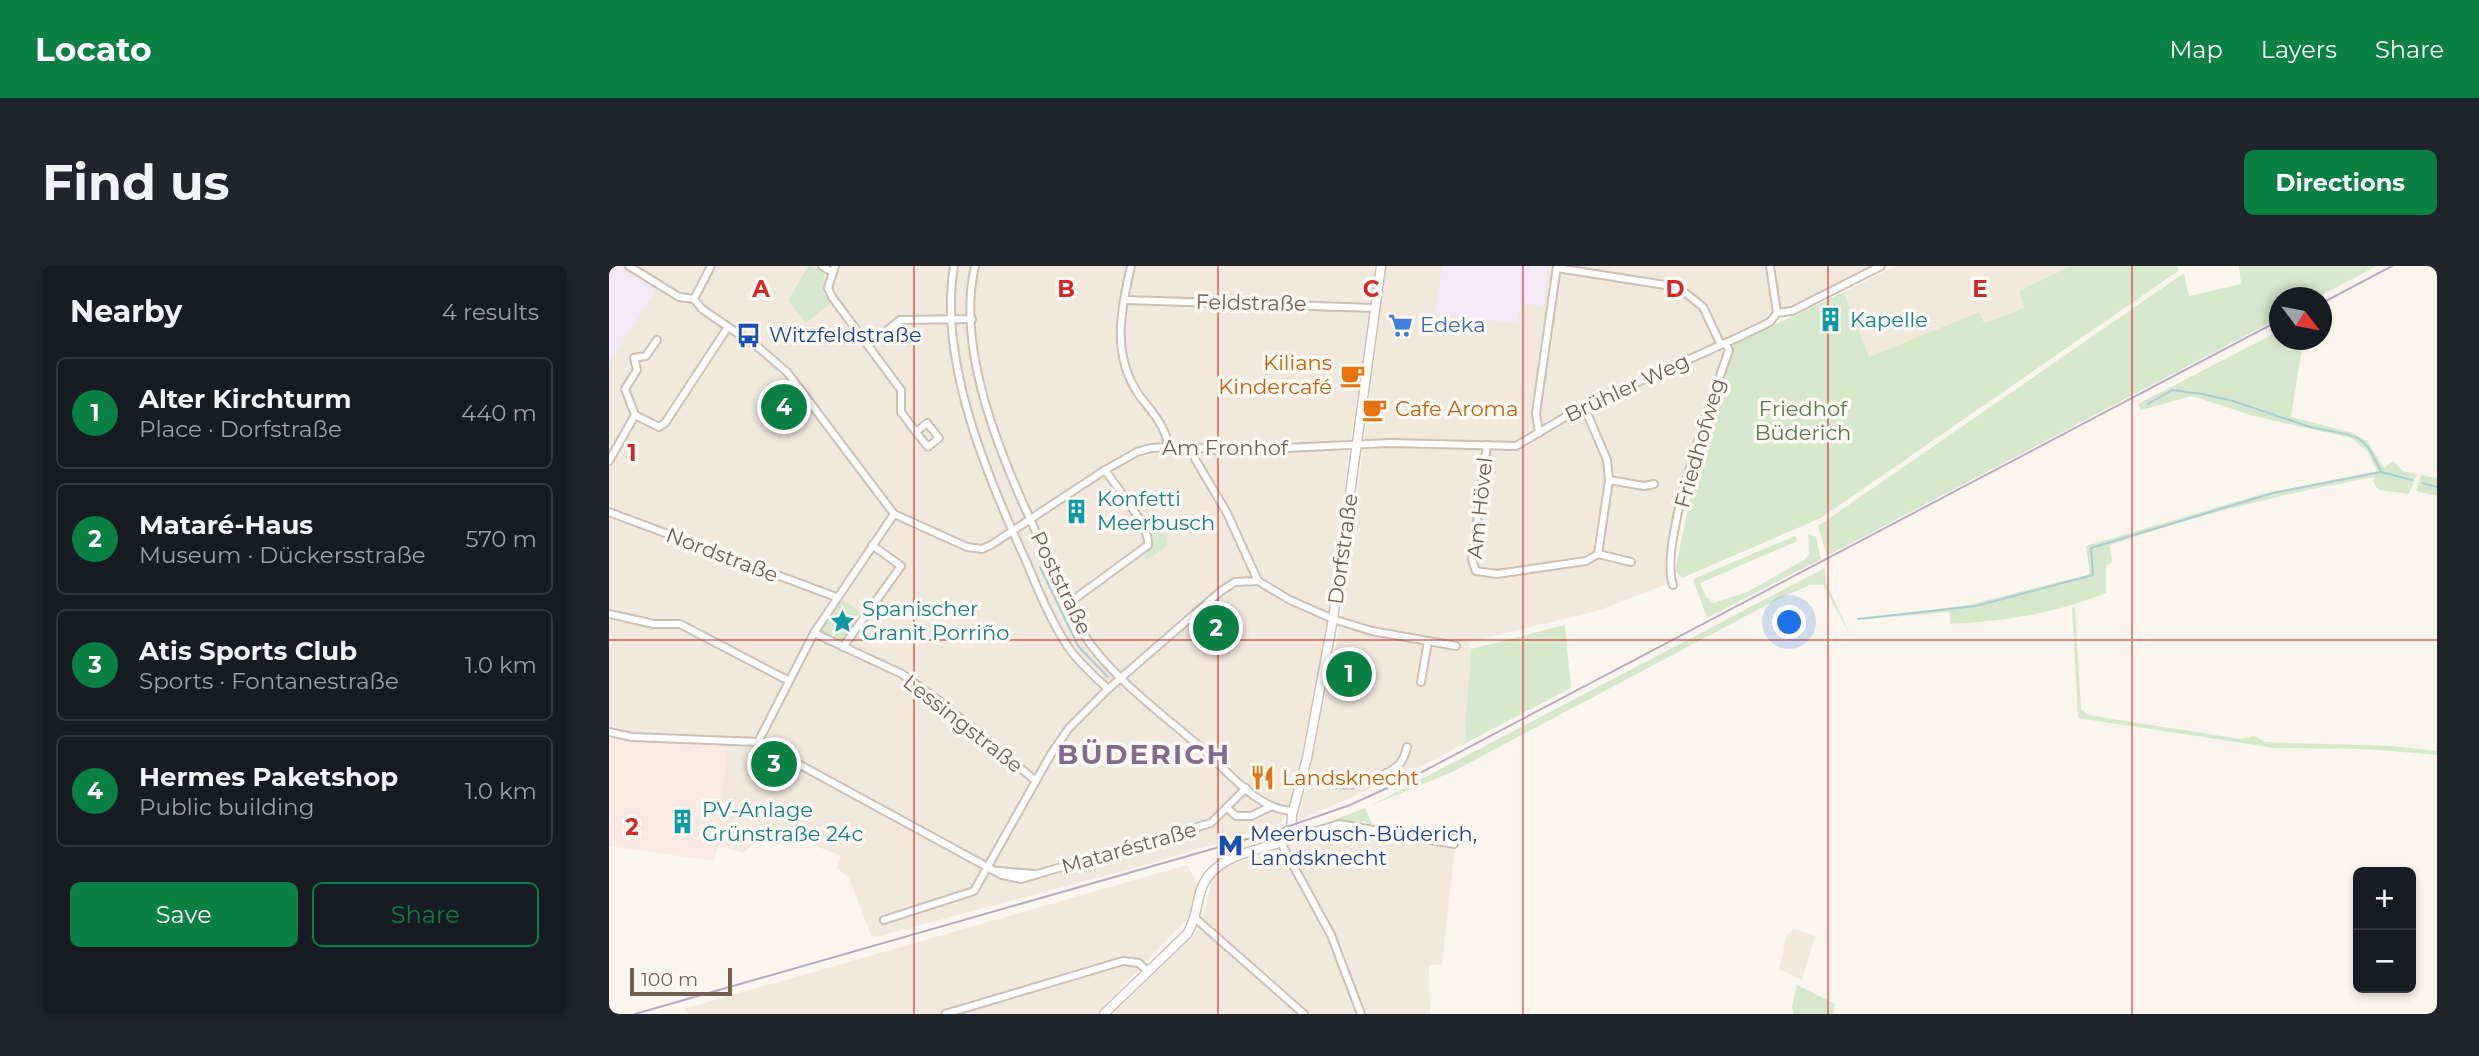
<!DOCTYPE html>
<meta charset="utf-8">
<style>
:root{--surface:#171b24;--page:#20242c;--text:#f1f3f6;--muted:#9ea1a6;--line:#363941;--accent:#0b8043}
body{margin:0;font-family:Montserrat,sans-serif;background:var(--page);color:var(--text)}
.controls{position:absolute;right:21px;bottom:21px;display:grid;overflow:hidden;border-radius:10px;box-shadow:0 4px 10px #0003}
.controls button{width:63px;height:63px;display:grid;place-items:center;padding:0;border:0;border-bottom:2px solid var(--line);background:var(--surface);color:var(--text);font:35px sans-serif}
.compass{position:absolute;left:1660px;top:21px;width:63px;height:63px;border-radius:50%;background:var(--surface);box-shadow:0 4px 10px #0003;rotate:122deg}
.scale{position:absolute;left:21px;bottom:18px;width:102px;box-sizing:border-box;padding-left:7px;border:4px solid #745f51;border-top:0;font-size:19px;line-height:24px;white-space:nowrap;color:#745f51;-webkit-text-stroke:5px #fefaf3;paint-order:stroke}
.you{position:absolute;left:1181px;top:357px;width:24px;height:24px;margin:-18px;border:5px solid #fff;border-radius:50%;background:#1a73e8;box-shadow:0 0 0 10px #1a73e833}
.badge{display:grid;place-items:center;width:46px;height:46px;border-radius:50%;background:var(--accent);color:#fff;font-size:23px;font-weight:700}
.pin{position:absolute;translate:-50% -50%;border:4px solid #fff;box-shadow:0 2px 7px #0006}
.list{margin:0;padding:0;list-style:none}
h2{display:flex;justify-content:space-between;align-items:center;height:91px;margin:0;padding:0 28px;font-size:30px}
h2 small{font-size:23px;font-weight:400;color:var(--muted)}
.list li{display:grid;grid-template-columns:46px 1fr auto;gap:21px;align-items:center;box-sizing:border-box;height:112px;margin:0 14px 14px;padding:0 14px;border:2px solid var(--line);border-radius:10px}
.list b{display:block;font-size:26px;white-space:nowrap}
.list p{margin:0;font-size:23px;white-space:nowrap;color:var(--muted)}
.list em{font-size:23px;font-style:normal;color:var(--muted)}
.actions{display:flex;gap:14px;padding:21px 28px}
.actions a{flex:1;padding:16px 0;border:2px solid var(--accent);border-radius:10px;text-align:center;font-size:24px;color:var(--accent)}
.actions .main{background:var(--accent);color:#fff}
.map{position:relative;flex:none;width:1828px;height:748px;overflow:hidden;border-radius:10px}
header{display:flex;align-items:center;gap:42px;box-sizing:border-box;height:98px;padding:0 35px;background:var(--accent);color:#fff}
header strong{font-size:33px}
nav{display:flex;gap:38px;margin-inline-start:auto;font-size:24px}
.intro{display:flex;align-items:center;justify-content:space-between;box-sizing:border-box;height:168px;padding:0 42px}
h1{margin:0;font-size:49px}
.button{padding:18px 32px;border-radius:10px;background:var(--accent);color:#fff;font-size:24px;font-weight:700}
main{display:flex;gap:42px;padding:0 42px}
aside{flex:1;background:var(--surface);border-radius:10px;box-shadow:0 4px 10px #0003}
.map>svg:first-child{display:block}
.residential{fill:#f2e8dc}
.commercial{fill:#faeae2}
.education{fill:#f3e9f8}
.green{fill:#d6e8cc}
.lines{fill:none;stroke-linecap:round;stroke-linejoin:round}
.stream{stroke:#aaccd4;stroke-width:2}
.street-casing{stroke:#ccbfb3;stroke-width:10}
.secondary-casing{stroke:#cfbfb1;stroke-width:11}
.street{stroke:#fff;stroke-width:6}
.secondary{stroke:#fff;stroke-width:8}
.tram{stroke:#baabc5;stroke-width:2}
.grid{fill:none;stroke:#d62828;stroke-width:2;stroke-opacity:0.55}
.labels{text-anchor:middle;stroke-width:7;stroke-linejoin:round;paint-order:stroke}
.street-label{font-size:21px;fill:#745f51;stroke:#fefaf3}
.culture-label{font-size:21px;fill:#0d838f;stroke:#fefaf3;text-anchor:start}
.shop-label{font-size:21px;fill:#366cbe;stroke:#fefaf3;text-anchor:start}
.transit-label{font-size:21px;fill:#164399;stroke:#fefaf3;text-anchor:start}
.food-label{font-size:21px;fill:#c56008;stroke:#fefaf3;text-anchor:start}
.park-label{font-size:21px;fill:#56784b;stroke:#fefaf3}
.district-label{font-size:28px;font-weight:bold;letter-spacing:2px;fill:#846a8f;stroke:#fefaf3}
.grid-label{font-size:23px;text-anchor:middle;font-weight:bold;fill:#d62828;stroke:#fefaf3;stroke-width:7;stroke-linejoin:round;paint-order:stroke}
</style>
<header>
<strong>Locato</strong>
<nav><a>Map</a><a>Layers</a><a>Share</a></nav>
</header>
<div class="intro"><h1>Find us</h1><a class="button">Directions</a></div>
<main>
<aside>
<h2>Nearby<small>4 results</small></h2>
<ul class="list">
<li><span class="badge">1</span><div><b>Alter Kirchturm</b><p>Place · Dorfstraße</p></div><em>440 m</em></li>
<li><span class="badge">2</span><div><b>Mataré-Haus</b><p>Museum · Dückersstraße</p></div><em>570 m</em></li>
<li><span class="badge">3</span><div><b>Atis Sports Club</b><p>Sports · Fontanestraße</p></div><em>1.0 km</em></li>
<li><span class="badge">4</span><div><b>Hermes Paketshop</b><p>Public building</p></div><em>1.0 km</em></li>
</ul>
<div class="actions"><a class="main">Save</a><a>Share</a></div>
</aside>
<div class="map">
<svg width="1828" height="748" viewBox="0 0 1828 748">
<rect width="100%" height="100%" fill="#fbf6ed"/>
<!-- residential -->
<g class="residential">
<path d="M0,0h768l-28,187 -26,206 -19,97 -15,57 -9,10 -131,41 -277,74 -23,-60 -12,-10 4,-12 -61,-24 -17,4 -20,17 -25,-8 -4,16 13,-115 -97,-4 -21,-5z"/>
<path d="M777,0h488l-143,70 -47,141 -19,108 -71,27 -127,30 4,7 -7,95 -48,25 -117,51 43,-204z"/>
<path d="M1286,0h176l-52,25 5,17 -41,15 -5,-11 -109,46 -25,-66z"/>
<path d="M724,562l122,20 -13,117h-13l1,49h-316l86,-85 14,-57z"/>
<path d="M578,599l11,20 -8,31 -94,98h-406l-6,-5z"/>
<path d="M1185,663l21,7 -13,44 -23,-11 8,-34z"/>
</g>
<!-- commercial -->
<path class="commercial" d="M0,471l21,5 98,4 -14,115 -105,-15z"/>
<!-- education -->
<g class="education">
<path d="M0,0h9l38,24 -47,73z"/>
<path d="M833,0h107l-5,41 -23,-4 -3,21 -83,-11z"/>
</g>
<!-- green -->
<g class="green">
<path d="M199,0l16,5v21l6,12 -24,19 -18,-22z"/>
<path d="M1462,0h106l1,5 -357,247 -139,60 -7,-7 22,-107 35,-119 112,-53 25,65 110,-45 5,11 40,-15 -5,-17z"/>
<path d="M1630,0h138l-59,31 -38,1 -1,20 -452,238 -9,-30 366,-253 5,23 52,-12z"/>
<path d="M1670,65l1,9h21l2,3 -12,74 62,16 14,8 17,27 9,-7 10,10 14,3 -8,20 -31,-4 -5,-9 2,-4c-90,16 -178,38 -265,68l2,17 -6,4v27c-50,20 -103,29 -156,31l-1,-12 -93,8 113,-15 117,-30 4,-2 -4,-27 176,-52 115,-23 -10,-20 -16,-13 -97,-22 -62,-20 -51,14 -3,-6z"/>
<path d="M1812,209l16,3v18l-21,-5z"/>
<path d="M549,255l9,15 1,9 -21,15 -3,-4 9,-12 -3,-16z"/>
<path d="M1199,268l8,3 5,22 -114,59 -14,-39 102,-43 2,5 -4,2 -93,40 6,14 8,6 33,-11 57,-32 5,-6z"/>
<path d="M1216,302l1,15 25,54 -28,-52h-13l-32,14 -326,173 -82,34z"/>
<path d="M230,332l25,16 -21,30 -25,-12z"/>
<path d="M1466,341l6,102 7,6 152,24 14,-3 11,6 126,4 46,5v4l-70,-6 -92,-1 -197,-30 -6,-110z"/>
<path d="M956,359l6,63 -107,56 7,-95z"/>
<path d="M756,542l8,18 -10,-5 -2,3 -27,-4z"/>
<path d="M1188,719l38,19 -2,10h-40l-1,-8z"/>
</g>
<g class="lines">
<!-- stream -->
<g class="stream">
<path d="M1539,138l24,-14 30,4 31,7 77,26 36,7 12,4 10,9 13,24"/>
<path d="M1813,217l15,4"/>
<path d="M431,301l38,79 30,31"/>
<path d="M1249,353l118,-13 117,-31 -2,-27 182,-55 108,-21 31,8"/>
</g>
<defs>
<g id="street">
<path d="M20,0l50,31 15,2 8,10 57,39 28,24 107,142 73,33 15,2 9,-4 114,-75 32,-18 14,-4 36,-2 33,5 170,-8 126,3 68,-40 155,-69 31,-15 7,-9 15,-2 89,-45"/>
<path d="M213,0l10,6"/>
<path d="M226,0l-7,22 4,9 69,93v22l15,20 11,-9 12,15 -11,9 -12,-15"/>
<path d="M345,0c-16,95 33,210 72,295 12,29 25,60 42,86 11,16 26,29 40,42"/>
<path d="M366,0c-22,94 37,215 76,298 12,27 23,57 40,81 31,41 78,74 116,108 24,22 52,57 86,58"/>
<path d="M522,0c-10,45 -20,88 8,129 12,16 27,31 29,51"/>
<path d="M1161,0l7,47"/>
<path d="M948,2l121,19 25,20 18,38"/>
<path d="M85,33l17,-33"/>
<path d="M517,34l249,8"/>
<path d="M259,79l32,-25 72,-1"/>
<path d="M26,149l-10,-26 12,-19 -3,-12 12,-2 11,-16"/>
<path d="M930,167l-3,-20 21,-147"/>
<path d="M878,179l-15,115 4,11 21,3 89,-13 12,-7 11,-74 -2,-20 -23,-54"/>
<path d="M584,181l2,12 32,54 31,68 32,19 43,19 39,12 84,15"/>
<path d="M0,195l26,-46 24,12 6,-4 63,-96"/>
<path d="M1000,214l35,6 10,-2"/>
<path d="M0,246l227,85"/>
<path d="M989,288l33,8"/>
<path d="M1064,319c-15,-42 40,-188 56,-235l-4,-7"/>
<path d="M460,337l79,-58c3,-17 -33,-60 -43,-75"/>
<path d="M0,348l45,10h26l109,57"/>
<path d="M205,367l88,41 40,29 94,78"/>
<path d="M234,381l58,-81 -29,-21"/>
<path d="M812,416l7,-41"/>
<path d="M0,466l23,5 126,5 244,133 19,4 190,-56 35,-35"/>
<path d="M149,476l56,-109 80,-119"/>
<path d="M693,511c35,7 48,14 81,-2 15,-8 20,-11 24,-28"/>
<path d="M618,542l9,8h15l19,-9"/>
<path d="M682,569l9,1 39,-12 115,20"/>
<path d="M672,577l50,92 30,79"/>
<path d="M389,605l36,3"/>
<path d="M586,652l109,96"/>
<path d="M275,654l90,-29 77,-137 18,-26 39,-39 113,-98 14,-9 23,-1"/>
<path d="M336,748l178,-53 16,2 9,9"/>
</g>
<path id="secondary" d="M495,748l83,-80c10,-15 9,-31 15,-47 13,-32 54,-36 83,-46l6,-6 1,-20 15,-57 26,-139 48,-353"/>
</defs>
<!-- street casing -->
<use href="#street" class="street-casing"/>
<!-- secondary casing -->
<use href="#secondary" class="secondary-casing"/>
<!-- street -->
<use href="#street" class="street"/>
<!-- secondary -->
<use href="#secondary" class="secondary"/>
<!-- tram -->
<g class="tram">
<path d="M1713,37l70,-37"/>
<path d="M26,748l637,-182 78,-27 70,-32 860,-453"/>
</g>
</g>
<!-- grid -->
<path class="grid" d="M305,0v748M609,0v748M914,0v748M1219,0v748M1523,0v748M0,374h1828"/>
<!-- icons -->
<defs>
<symbol id="building-bare" viewBox="-9 -9 18 18"><path d="M-4-6H4V6H1V3H-1V6H-4ZM-2.5-4.3h1.7v1.8h-1.7ZM.8-4.3h1.7v1.8H.8ZM-2.5-1h1.7V.8h-1.7ZM.8-1h1.7V.8H.8Z" fill="#0f9aa8" stroke="#fefaf3" stroke-width="2.5" paint-order="stroke"/></symbol>
<symbol id="supermarket-bare" viewBox="-9 -9 18 18"><path d="M-6-5.5h2.5l.6 2H6L4.5 2H-2.5L-4.4-4H-6ZM-1.5 3.2a1.3 1.3 0 1 0 .1 0ZM3 3.2a1.3 1.3 0 1 0 .1 0Z" fill="#3f7fe0" stroke="#fefaf3" stroke-width="2.5" paint-order="stroke"/></symbol>
<symbol id="bus-bare" viewBox="-9 -9 18 18"><path d="M-5-6H5V4H4V6H2V4H-2V6H-4V4H-5ZM-3.5-4V0h7V-4ZM-3.5 1.2v1.5H-2V1.2ZM2 1.2v1.5H3.5V1.2Z" fill="#1a4fb4" stroke="#fefaf3" stroke-width="2.5" paint-order="stroke"/></symbol>
<symbol id="cafe-bare" viewBox="-9 -9 18 18"><path d="M-5.5-4.5H6V0H3Q3 3.5 0 3.5H-2.5Q-5.5 3.5-5.5 0ZM3-3.2v2h1.7v-2ZM-6 4.5H4V6H-6Z" fill="#e8710a" stroke="#fefaf3" stroke-width="2.5" paint-order="stroke"/></symbol>
<symbol id="sight-bare" viewBox="-9 -9 18 18"><path d="M0-6L1.8-2.2L6-1.7L2.9 1.2L3.7 5.4L0 3.3L-3.7 5.4L-2.9 1.2L-6-1.7L-1.8-2.2Z" fill="#0f9aa8" stroke="#fefaf3" stroke-width="2.5" paint-order="stroke"/></symbol>
<symbol id="restaurant-bare" viewBox="-9 -9 18 18"><path d="M-5-6h1v4h1v-4h1v4h1v-4h1v5L-1.5 .5V6h-2V.5L-5-1ZM5-6V6H3V1.5H1.5Q1.5-4 5-6Z" fill="#e8710a" stroke="#fefaf3" stroke-width="2.5" paint-order="stroke"/></symbol>
<symbol id="metro-bare" viewBox="-9 -9 18 18"><path d="M-5.5 5V-5H-3L0 0L3-5H5.5V5H3V-.5L0 4L-3-.5V5Z" fill="#1a4fb4" stroke="#fefaf3" stroke-width="2.5" paint-order="stroke"/></symbol>
</defs>
<g fill-rule="evenodd">
<use href="#building-bare" x="1204" y="36" width="35" height="35"/>
<use href="#supermarket-bare" x="774" y="42" width="35" height="35"/>
<use href="#bus-bare" x="122" y="52" width="35" height="35"/>
<use href="#cafe-bare" x="726" y="92" width="35" height="35"/>
<use href="#cafe-bare" x="748" y="126" width="35" height="35"/>
<use href="#building-bare" x="450" y="228" width="35" height="35"/>
<use href="#sight-bare" x="216" y="338" width="35" height="35"/>
<use href="#restaurant-bare" x="636" y="494" width="35" height="35"/>
<use href="#building-bare" x="56" y="538" width="35" height="35"/>
<use href="#metro-bare" x="604" y="562" width="35" height="35"/>
</g>
<g class="labels">
<!-- street labels -->
<g class="street-label">
<text transform="translate(642 37) rotate(1)" y="7">Feldstraße</text>
<text transform="translate(1018 122) rotate(-25)" y="7">Brühler Weg</text>
<text transform="translate(1091 177) rotate(-74)" y="7">Friedhofweg</text>
<text x="616" y="189">Am Fronhof</text>
<text transform="translate(871 242) rotate(-84)" y="7">Am Hövel</text>
<text transform="translate(734 283) rotate(-82)" y="7">Dorfstraße</text>
<text transform="translate(113 289) rotate(21)" y="7">Nordstraße</text>
<text transform="translate(452 317) rotate(64)" y="7">Poststraße</text>
<text transform="translate(354 458) rotate(38)" y="7">Lessingstraße</text>
<text transform="translate(520 582) rotate(-16)" y="7">Mataréstraße</text>
</g>
<!-- culture labels -->
<g class="culture-label">
<text x="1241" y="61">Kapelle</text>
<text x="488" y="240">Konfetti<tspan x="488" dy="24">Meerbusch</tspan></text>
<text x="253" y="350">Spanischer<tspan x="253" dy="24">Granit Porriño</tspan></text>
<text x="93" y="551">PV-Anlage<tspan x="93" dy="24">Grünstraße 24c</tspan></text>
</g>
<!-- shop labels -->
<g class="shop-label">
<text x="811" y="66">Edeka</text>
</g>
<!-- transit labels -->
<g class="transit-label">
<text x="160" y="76">Witzfeldstraße</text>
<text x="641" y="575">Meerbusch-Büderich,<tspan x="641" dy="24">Landsknecht</tspan></text>
</g>
<!-- food labels -->
<g class="food-label">
<text x="723" y="104" text-anchor="end">Kilians<tspan x="723" dy="24">Kindercafé</tspan></text>
<text x="786" y="150">Cafe Aroma</text>
<text x="673" y="519">Landsknecht</text>
</g>
<!-- park labels -->
<g class="park-label">
<text x="1194" y="150">Friedhof<tspan x="1194" dy="24">Büderich</tspan></text>
</g>
<!-- district labels -->
<g class="district-label">
<text x="535" y="498">BÜDERICH</text>
</g>
</g>
<g class="grid-label">
<text x="152" y="31">A</text>
<text x="457" y="31">B</text>
<text x="762" y="31">C</text>
<text x="1066" y="31">D</text>
<text x="1371" y="31">E</text>
<text x="23" y="195">1</text>
<text x="23" y="569">2</text>
</g>
</svg>
<div class="controls">
<button>+</button>
<button>−</button>
</div>
<svg class="compass" viewBox="-18 -18 36 36"><path d="M0-13l5 13h-10z" fill="#e53935"/><path d="M0 13l5-13h-10z" fill="#9ea1a6"/></svg>
<div class="scale">100 m</div>
<div class="you"></div>
<div class="pin badge" style="left:740px;top:408px">1</div>
<div class="pin badge" style="left:607px;top:362px">2</div>
<div class="pin badge" style="left:165px;top:498px">3</div>
<div class="pin badge" style="left:175px;top:141px">4</div>
</div>
</main>
